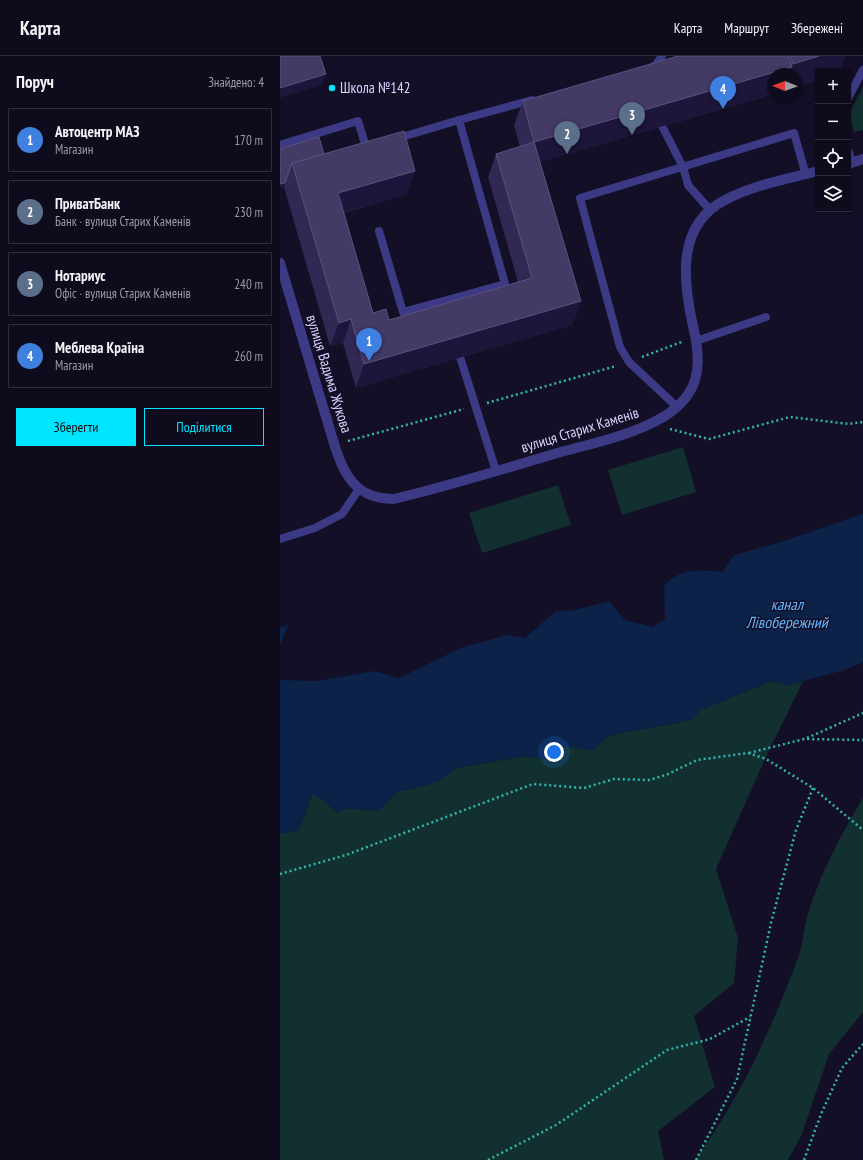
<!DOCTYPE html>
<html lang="uk">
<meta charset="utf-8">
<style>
:root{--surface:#0e0b1c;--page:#171425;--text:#f1f3f6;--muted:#9b9ba3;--line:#2e2b3b;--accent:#00e5ff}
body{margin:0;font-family:"PT Sans Narrow",sans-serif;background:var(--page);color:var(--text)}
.controls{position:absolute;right:12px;top:12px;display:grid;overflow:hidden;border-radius:0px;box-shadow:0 1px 3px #0004}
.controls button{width:36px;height:36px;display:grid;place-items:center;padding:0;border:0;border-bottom:1px solid var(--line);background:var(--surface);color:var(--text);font:20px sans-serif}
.compass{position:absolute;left:487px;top:12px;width:36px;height:36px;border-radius:50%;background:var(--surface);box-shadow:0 1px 3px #0004;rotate:271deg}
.you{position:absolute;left:274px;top:696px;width:14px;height:14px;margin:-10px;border:3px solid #fff;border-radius:50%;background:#1a73e8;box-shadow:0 0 0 6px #1a73e833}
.badge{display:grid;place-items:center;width:26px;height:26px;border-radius:50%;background:var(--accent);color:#fff;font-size:13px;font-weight:700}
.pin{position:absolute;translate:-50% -33px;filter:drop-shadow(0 1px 2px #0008)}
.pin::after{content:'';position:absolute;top:21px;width:14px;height:12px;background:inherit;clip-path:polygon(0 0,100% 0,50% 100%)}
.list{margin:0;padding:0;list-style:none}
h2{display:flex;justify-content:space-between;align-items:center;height:52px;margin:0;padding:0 16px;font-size:17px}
h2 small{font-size:13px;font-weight:400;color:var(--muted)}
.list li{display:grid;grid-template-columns:26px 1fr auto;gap:12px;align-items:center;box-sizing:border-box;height:64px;margin:0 8px 8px;padding:0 8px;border:1px solid var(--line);border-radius:0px}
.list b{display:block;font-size:15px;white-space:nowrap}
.list p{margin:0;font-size:13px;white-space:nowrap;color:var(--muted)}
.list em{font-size:13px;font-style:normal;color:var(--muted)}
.actions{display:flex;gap:8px;padding:12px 16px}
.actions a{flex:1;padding:9px 0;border:1px solid var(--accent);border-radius:0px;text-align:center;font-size:14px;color:var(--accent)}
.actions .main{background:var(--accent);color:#111}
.icon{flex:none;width:22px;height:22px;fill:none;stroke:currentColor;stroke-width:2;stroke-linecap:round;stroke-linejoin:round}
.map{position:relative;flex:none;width:583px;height:1104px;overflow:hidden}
header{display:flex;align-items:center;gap:24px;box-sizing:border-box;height:56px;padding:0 20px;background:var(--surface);border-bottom:1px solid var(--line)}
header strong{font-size:19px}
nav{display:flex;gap:22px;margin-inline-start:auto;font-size:14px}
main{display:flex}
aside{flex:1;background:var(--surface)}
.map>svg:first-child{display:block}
.green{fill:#12302f}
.water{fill:#0c2248}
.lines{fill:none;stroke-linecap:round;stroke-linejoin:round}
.path{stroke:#2fb8b0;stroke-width:2.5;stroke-dasharray:2 3;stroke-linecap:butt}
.service{stroke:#3d3a85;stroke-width:8}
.minor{stroke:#3d3a85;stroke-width:10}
.wall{fill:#312854}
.shaded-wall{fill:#1d163a}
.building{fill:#433a66;stroke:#5a527e}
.poi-dot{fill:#00e5ff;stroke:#130f26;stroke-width:1.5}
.labels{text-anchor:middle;stroke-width:3;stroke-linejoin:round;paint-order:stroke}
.poi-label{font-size:15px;fill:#d9d4ff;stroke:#130f26;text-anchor:start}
.street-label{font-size:15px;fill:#d9d4ff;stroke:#130f26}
.water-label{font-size:16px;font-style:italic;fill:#62b6ff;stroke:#130f26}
</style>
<header>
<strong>Карта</strong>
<nav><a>Карта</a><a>Маршрут</a><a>Збережені</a></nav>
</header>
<main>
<aside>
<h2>Поруч<small>Знайдено: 4</small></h2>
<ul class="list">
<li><span class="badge" style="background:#3f7fe0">1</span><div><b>Автоцентр МАЗ</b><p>Магазин</p></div><em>170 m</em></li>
<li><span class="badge" style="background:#5c6f8a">2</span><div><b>ПриватБанк</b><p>Банк · вулиця Старих Каменів</p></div><em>230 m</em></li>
<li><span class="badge" style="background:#5c6f8a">3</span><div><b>Нотариус</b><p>Офіс · вулиця Старих Каменів</p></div><em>240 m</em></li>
<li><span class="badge" style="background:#3f7fe0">4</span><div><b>Меблева Країна</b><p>Магазин</p></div><em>260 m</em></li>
</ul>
<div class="actions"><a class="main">Зберегти</a><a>Поділитися</a></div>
</aside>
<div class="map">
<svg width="583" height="1104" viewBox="0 0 583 1104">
<rect width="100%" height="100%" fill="#130f26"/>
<!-- green -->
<g class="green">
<path d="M583,31v43l-9,2 -5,-18z"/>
<path d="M403,391l13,45 -74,23 -14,-45z"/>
<path d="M278,429l13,40 -89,28 -13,-40z"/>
<path d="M492,625l16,4 15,-4 -37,76 -50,112 22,69 -4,45 -40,33 21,71 -57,44 6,29h-384v-326l19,-4 13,-36 12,6 13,13 8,-5 34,3 18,-19 41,-10 18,-14 68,-12 27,4 16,-14 25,4 18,-15 82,-15 8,-10z"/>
<path d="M583,742v214l-34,42 -27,80 -14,26h-93c46,-63 77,-132 104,-205 5,-14 5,-30 10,-45 13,-39 32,-76 54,-112z"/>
</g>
<!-- water -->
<g class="water">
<path d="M583,458v148l-18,8 -57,15 -16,-4 -72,29 -8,10 -82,15 -18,15 -25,-4 -16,14 -27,-4 -68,12 -18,14 -41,10 -18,19 -34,-3 -8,5 -13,-13 -12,-6 -13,36 -19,4v-154l37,1 57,-10 25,7 64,-31 44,-12 18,3 31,-27 19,-1 34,-9 16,19 27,7 13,-8 -1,-33c17,-19 36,-16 59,-14l11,-17 44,-12z"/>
<path d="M8,569l-8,20v-18z"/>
</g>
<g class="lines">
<!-- path -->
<g class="path">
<path d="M362,301l42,-16"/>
<path d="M207,347l129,-37"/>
<path d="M390,373l39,10 81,-22 59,7 14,-2"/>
<path d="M68,385l116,-32"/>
<path d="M527,682l56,-25"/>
<path d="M469,697l55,-14 59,1"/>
<path d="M0,818l66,-19 187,-71 51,4 30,-9 35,1 17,-5 31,-15 51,-7 18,6 47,29 50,42"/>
<path d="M208,1104l68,-35 111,-75 43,-11 40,-22"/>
<path d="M416,1104l41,-81 34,-156 25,-93 17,-42"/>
<path d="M524,1104l17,-46 21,-46 21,-24"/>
</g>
<!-- service -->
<g class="service">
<path d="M370,12l5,-2 7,-10"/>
<path d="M568,42l15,-28"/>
<path d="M382,70l21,41 5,18 22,25"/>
<path d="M115,83l64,-19"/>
<path d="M0,89l78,-24 8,26 4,-1"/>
<path d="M568,94l4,12"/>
<path d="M99,175l24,81 102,-28 -46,-164 73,-20"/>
<path d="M416,285l70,-24"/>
<path d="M180,301l36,114"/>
<path d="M397,351l-48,-45 -9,-15 -40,-149 214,-65 12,42"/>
<path d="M0,483l35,-11 27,-14 17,-25"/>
</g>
<!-- minor -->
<g class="minor">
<path d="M568,108l15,-5"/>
<path d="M0,207c14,48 29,96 43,144 7,20 13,51 25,69 11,17 26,23 46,23 54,-13 107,-29 160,-45 32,-9 66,-16 96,-30 15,-7 30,-17 39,-31 13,-20 9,-46 4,-67 -10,-45 -17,-101 32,-126 28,-15 62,-21 93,-29"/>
</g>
</g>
<!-- wall -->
<path class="wall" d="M398,0h167l-27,15v9l-45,14 -233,68 41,139 -9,24 -216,63 -13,-45 -13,3 -46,-159 -4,1v-39l44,5 83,40 -63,19 29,100 16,7 129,-38 -30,-105 8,-23 24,-7 -6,-22 9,-24z"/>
<!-- shaded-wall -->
<g class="shaded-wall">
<path d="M539,0h26l-5,15h-22v9l-21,6v-12h-24v20l-247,72 8,-24 258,-75 1,-3z"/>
<path d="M46,18l-4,11 -42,13v-10z"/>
<path d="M135,115l-8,23 -78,23 9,-24z"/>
<path d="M5,127l-1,4 -4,1v-4z"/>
<path d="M301,245l-9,24 -216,63 8,-24z"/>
<path d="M71,263l-8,24 -13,3 9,-23z"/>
</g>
<!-- building -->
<g class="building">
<path d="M0,0h40l6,18 -46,14z"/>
<path d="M398,0h111l3,11 -258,75 -11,-41z"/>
<path d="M511,0h28l-26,8z"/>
<path d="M124,75l11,40 -77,22 35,120 13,-4 3,11 143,-42 -36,-124 38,-12 47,159 -217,63 -13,-45 -12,4 -47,-160z"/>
<path d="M39,81l5,17 -32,9 -7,20 -5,1v-35z"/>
</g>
<!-- markers -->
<circle class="poi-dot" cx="52" cy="32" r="4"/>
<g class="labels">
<!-- poi labels -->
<g class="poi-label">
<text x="60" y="37">Школа №142</text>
</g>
<!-- street labels -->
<g class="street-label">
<text transform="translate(49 318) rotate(73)" y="5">вулиця Вадима Жукова</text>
<text transform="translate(300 374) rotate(-17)" y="5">вулиця Старих Каменів</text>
</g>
<!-- water labels -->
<g class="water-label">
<text x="507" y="554">канал<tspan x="507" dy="18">Лівобережний</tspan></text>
</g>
</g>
</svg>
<div class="controls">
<button>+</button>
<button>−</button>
<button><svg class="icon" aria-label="locate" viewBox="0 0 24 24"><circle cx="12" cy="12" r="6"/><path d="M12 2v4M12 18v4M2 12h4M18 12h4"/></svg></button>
<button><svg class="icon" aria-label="layers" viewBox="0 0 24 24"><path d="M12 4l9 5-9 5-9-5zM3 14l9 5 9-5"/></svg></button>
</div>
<svg class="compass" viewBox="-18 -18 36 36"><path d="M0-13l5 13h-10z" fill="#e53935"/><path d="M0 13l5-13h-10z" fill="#9b9ba3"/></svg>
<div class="you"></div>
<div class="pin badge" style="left:89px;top:305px;background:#3f7fe0">1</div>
<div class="pin badge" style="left:287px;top:98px;background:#5c6f8a">2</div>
<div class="pin badge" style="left:352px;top:79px;background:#5c6f8a">3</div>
<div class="pin badge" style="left:443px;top:53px;background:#3f7fe0">4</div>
</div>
</main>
